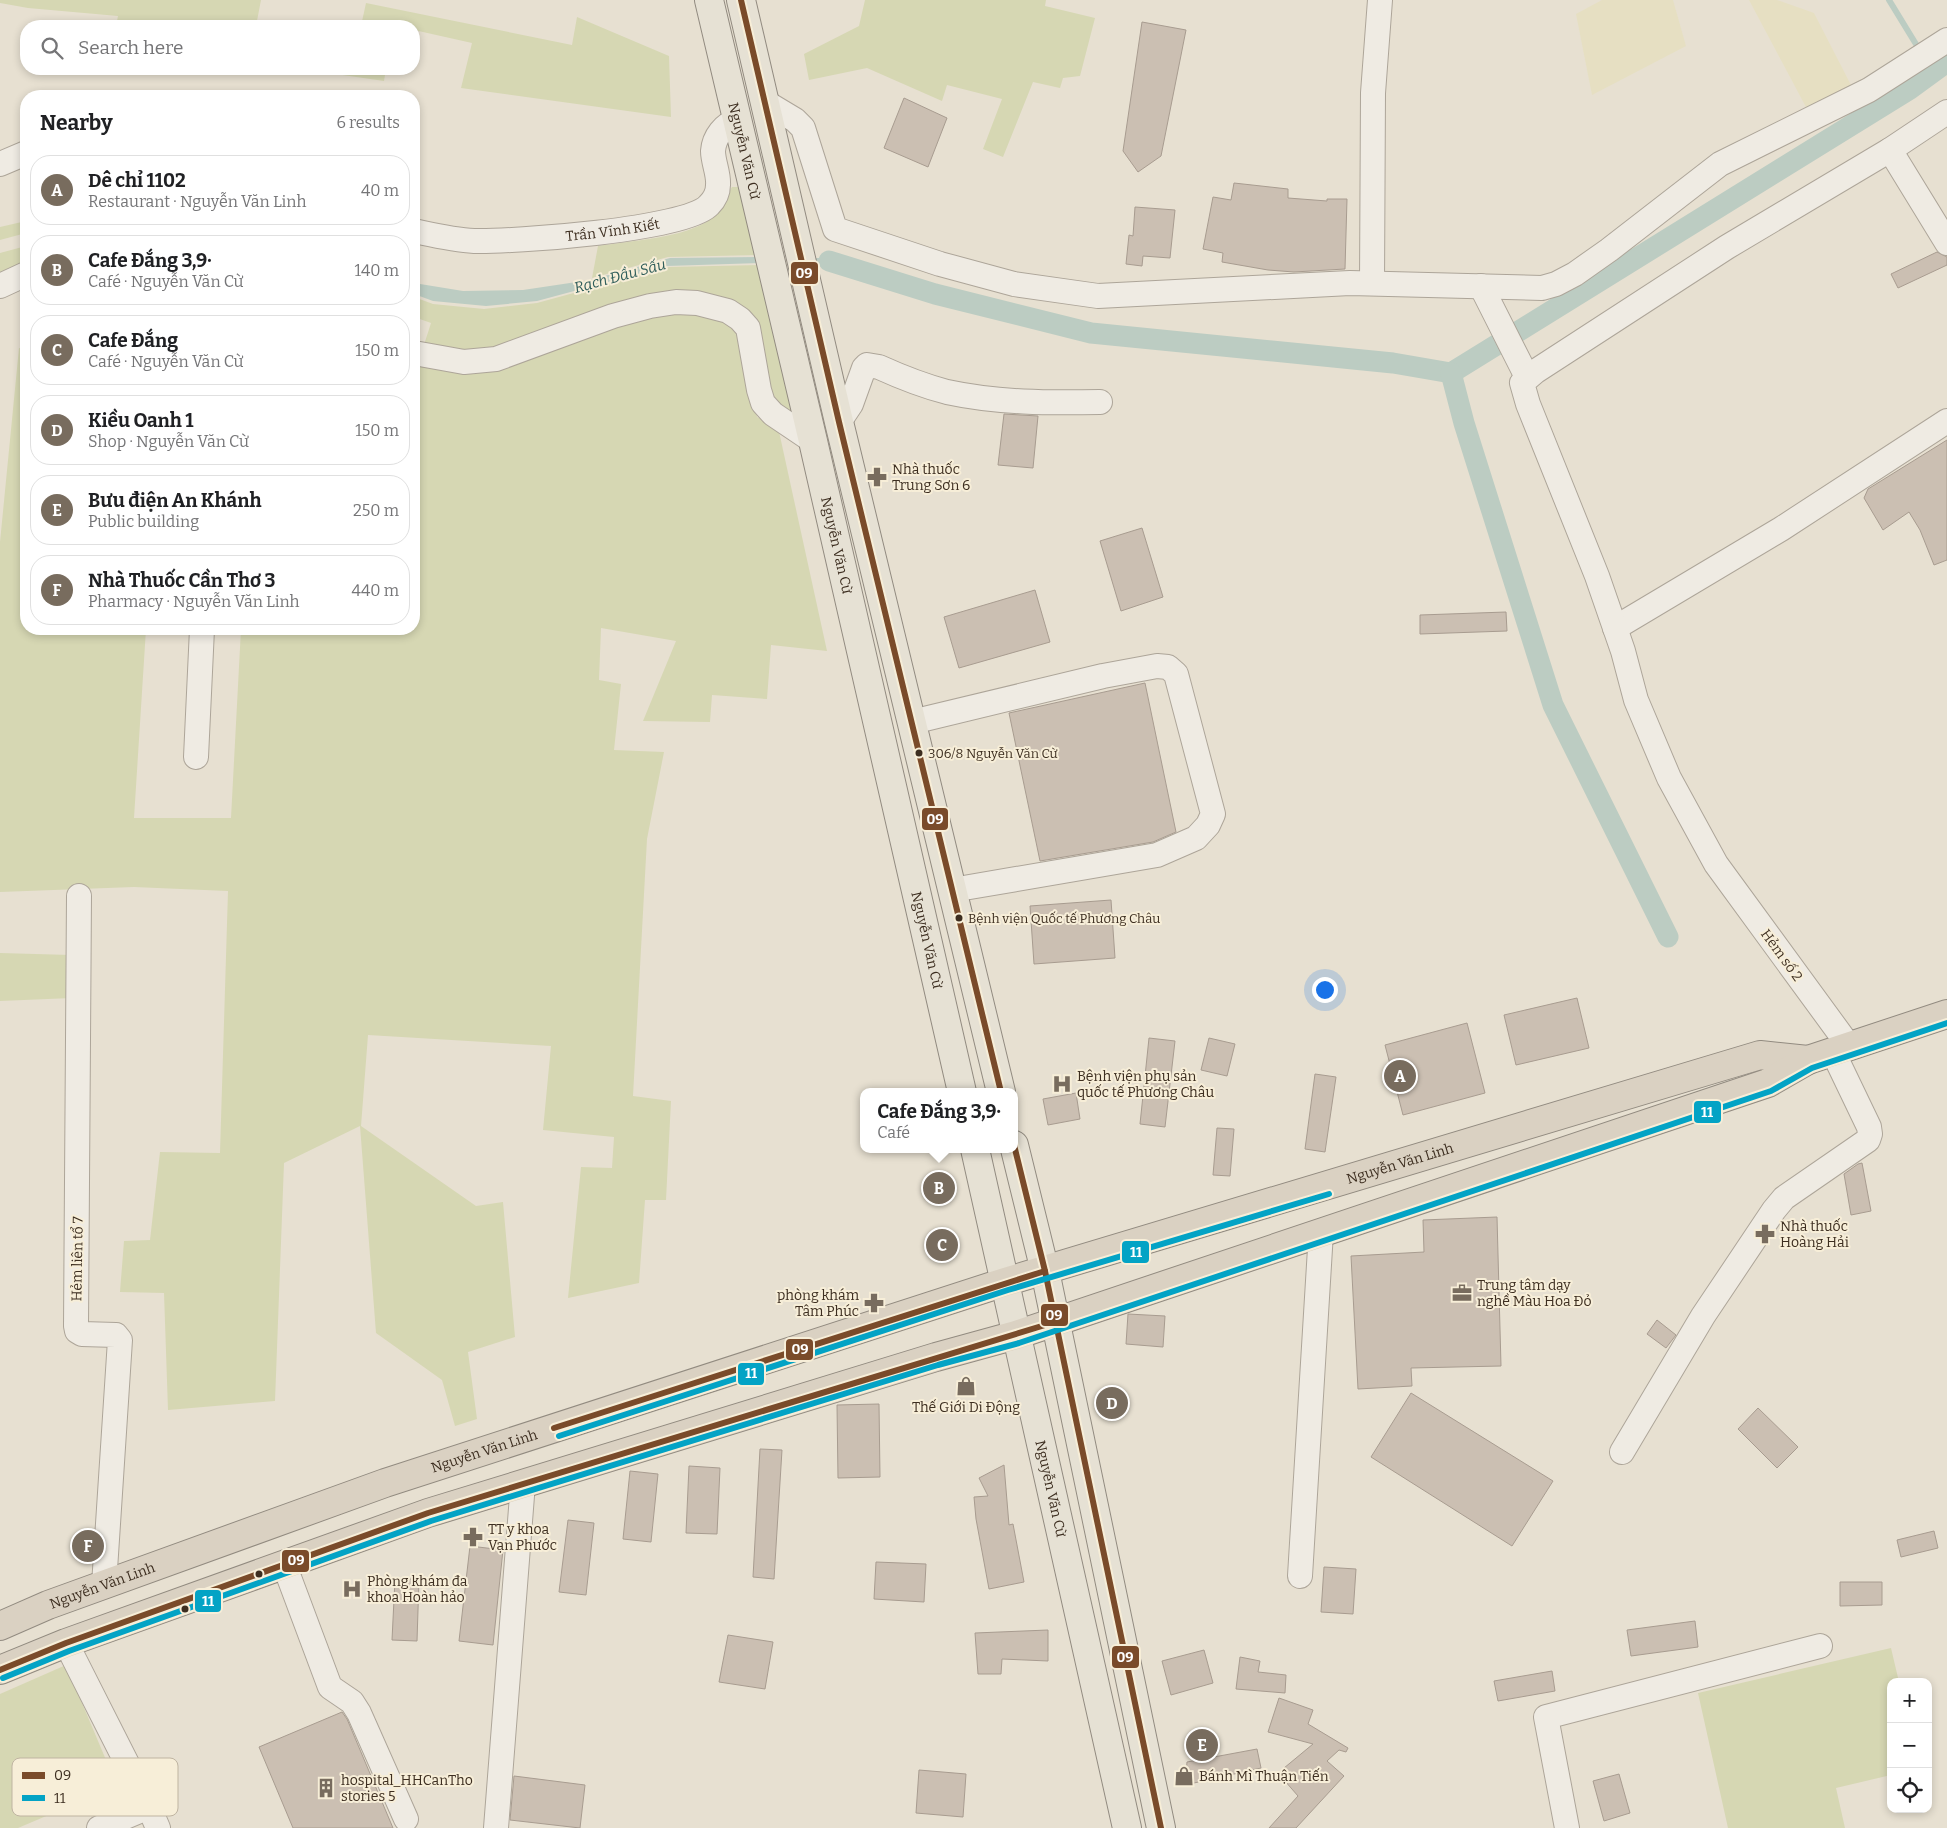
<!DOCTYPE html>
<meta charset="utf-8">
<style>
:root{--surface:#fff;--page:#f6f6f6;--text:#202124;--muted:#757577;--line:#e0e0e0;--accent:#786c5e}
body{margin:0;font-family:Bitter,serif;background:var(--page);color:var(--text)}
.controls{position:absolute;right:15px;bottom:15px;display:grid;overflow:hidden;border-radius:10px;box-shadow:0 2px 8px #0003}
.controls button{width:45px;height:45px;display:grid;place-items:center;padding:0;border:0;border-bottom:1px solid var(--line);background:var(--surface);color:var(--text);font:25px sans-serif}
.you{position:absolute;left:1324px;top:989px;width:18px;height:18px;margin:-12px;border:4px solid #fff;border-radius:50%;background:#1a73e8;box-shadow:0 0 0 8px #1a73e833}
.badge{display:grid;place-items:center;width:32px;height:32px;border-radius:50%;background:var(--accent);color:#fff;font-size:16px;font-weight:700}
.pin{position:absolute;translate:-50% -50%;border:2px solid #fff;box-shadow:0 1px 5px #0006}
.popup{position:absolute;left:860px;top:1088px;width:158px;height:65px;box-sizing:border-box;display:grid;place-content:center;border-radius:10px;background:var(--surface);filter:drop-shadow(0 1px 4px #0005);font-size:16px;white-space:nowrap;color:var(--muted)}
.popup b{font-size:19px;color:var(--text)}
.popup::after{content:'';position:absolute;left:50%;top:100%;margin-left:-10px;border:10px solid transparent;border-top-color:var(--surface)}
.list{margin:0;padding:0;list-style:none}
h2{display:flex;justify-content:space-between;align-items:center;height:65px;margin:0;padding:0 20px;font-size:21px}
h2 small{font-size:16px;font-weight:400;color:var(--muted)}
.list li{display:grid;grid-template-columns:32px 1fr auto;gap:15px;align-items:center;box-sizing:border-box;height:70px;margin:0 10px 10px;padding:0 10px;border:1px solid var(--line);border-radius:20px}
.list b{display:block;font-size:19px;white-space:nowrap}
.list p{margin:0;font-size:16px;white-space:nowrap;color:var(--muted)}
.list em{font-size:16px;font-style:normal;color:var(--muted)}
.icon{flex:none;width:28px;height:28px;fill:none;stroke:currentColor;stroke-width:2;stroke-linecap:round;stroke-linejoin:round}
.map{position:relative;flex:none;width:1947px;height:1828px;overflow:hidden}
.search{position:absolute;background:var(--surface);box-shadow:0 2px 8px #0003;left:20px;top:20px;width:400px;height:55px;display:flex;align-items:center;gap:12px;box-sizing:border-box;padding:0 18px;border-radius:20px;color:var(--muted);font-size:19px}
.panel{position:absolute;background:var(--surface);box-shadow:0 2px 8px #0003;left:20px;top:90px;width:400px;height:545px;border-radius:20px}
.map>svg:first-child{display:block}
.farmland{fill:#e6dfc2}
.green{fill:#d6d7b3}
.water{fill:#bcccc2}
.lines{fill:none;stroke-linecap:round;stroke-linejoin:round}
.stream{stroke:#bcccc2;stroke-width:6}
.canal{stroke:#bcccc2;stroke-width:21}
.building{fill:#cbbfb2;stroke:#a89c90}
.minor-casing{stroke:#ada599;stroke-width:26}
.major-casing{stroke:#928b80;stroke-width:30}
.highway-casing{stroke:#928b80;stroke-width:30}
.minor{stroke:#efebe3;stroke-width:24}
.major{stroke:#e6e1d4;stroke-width:28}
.highway{stroke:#dad1c2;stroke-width:28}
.bus-1-casing{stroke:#f7eed8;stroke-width:10}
.bus-2-casing{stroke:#f7eed8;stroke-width:10}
.bus-1{stroke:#7a4b2a;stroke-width:6}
.bus-2{stroke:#03a3c5;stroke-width:6}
.bus-dot{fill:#3d2e20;stroke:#f7eed8;stroke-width:2}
.labels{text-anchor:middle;stroke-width:4;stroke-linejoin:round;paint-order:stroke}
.bus-label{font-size:13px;fill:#3d2e20;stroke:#f7eed8;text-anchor:start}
.street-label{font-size:14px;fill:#3d2e20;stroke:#f7eed8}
.poi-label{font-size:14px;fill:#3d2e20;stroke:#f7eed8;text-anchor:start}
.water-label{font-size:15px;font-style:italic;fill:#2f5d5a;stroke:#f7eed8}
.key{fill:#f7eed8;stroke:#bfb4a1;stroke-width:1}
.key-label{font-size:14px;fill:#3d2e20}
.line-badge{stroke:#f7eed8;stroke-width:2}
.badge-label{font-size:14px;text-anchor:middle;font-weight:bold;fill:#fff}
</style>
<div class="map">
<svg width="1947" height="1828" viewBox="0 0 1947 1828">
<rect width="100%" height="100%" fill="#e7e0d1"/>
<!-- farmland -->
<g class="farmland">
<path d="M1602,0h71l13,46 -94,49 -16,-81z"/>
<path d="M1749,0h28l37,13 39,76 -46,20z"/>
</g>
<!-- green -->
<g class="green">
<path d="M0,0h261l-5,26h-140l2,-10 -90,-8 -28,-5z"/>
<path d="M865,0h181l-1,6 50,12 -15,58 -17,2 -3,10 -27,-6 -30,75 -20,-8 19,-50 -55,-14 -5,16 -75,-33 -58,12 -5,-26 55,-28z"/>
<path d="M366,3l206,42 5,-28 92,39 2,61 -210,-29 11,-45 -58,-13v-4h-53z"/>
<path d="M301,69h85l-2,12z"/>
<path d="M732,187h6l6,5 15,63 -91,2 -76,21 6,-32c30,-5 89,-8 112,-27 10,-7 15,-22 22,-32z"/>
<path d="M26,221v12l-26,7v-13z"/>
<path d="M26,246v23l-26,13v-29z"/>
<path d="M760,265l35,153 -20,-14 -23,-81 -66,-27 -190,55h-74l9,-28 -17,-6v-20l19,7 51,5 53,-6 132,-36z"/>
<path d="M671,309l48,7 22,15 16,86 21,10 49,224 -56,-6 -4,54 -55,-4 -2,27 -67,-1 33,-80 -75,-13 -2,52 22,4 -7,66 50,2 -17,87 -14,257 38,5 -5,99h-21l-6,83 -71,15 13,-131 31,1 2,-31 -71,-7 8,-84 -183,-11 -7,91 115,80 27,-4 12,135 -47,15 9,67 -22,7 -13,-46 -66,-47 -16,-207 -76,37 -9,238 -107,9 -4,-117 -44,-1 4,-51 26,-1 10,-88 60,1 8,-262 -94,-4 -134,5v-350l19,-194 7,1v280h120l-12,189h97l10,-189h173v-246l8,-23 39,9z"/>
<path d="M0,953l71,2 1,43 -72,3z"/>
<path d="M1891,1648l8,34h-8v93l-55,13 9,40h-117l-30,-135z"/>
<path d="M66,1665l51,121 -99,42h-18v-134z"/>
</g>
<!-- water -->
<path class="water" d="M759,257l1,6 -93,3 -130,35 -51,5 -53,-5 -19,-7v-11l49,8 60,-1 67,-10 80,-22z"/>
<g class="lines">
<!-- stream -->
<g class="stream">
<path d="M1889,0l44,72"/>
<path d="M808,261h21"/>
</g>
<!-- canal -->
<g class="canal">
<path d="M829,261l106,33 156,39 302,30 58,10 459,-284 37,-27"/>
<path d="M1451,373l13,50 89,282 115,232"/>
</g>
</g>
<!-- building -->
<g class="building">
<path d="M1142,22l44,8 -25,126 -23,16 -15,-21z"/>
<path d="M904,98l43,20 -19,49 -44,-19z"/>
<path d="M1234,183l54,6v9l39,3v-2h20l-2,70 -51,3 -26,-2 -46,-8 1,-9 -20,-4 10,-52 18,3z"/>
<path d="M1135,207l40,3 -5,48 -27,-2 -1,10 -16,-2 3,-29 4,1z"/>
<path d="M1937,252l10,5v8l-49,23 -7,-14z"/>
<path d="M1004,414l34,2 -5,52 -35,-3z"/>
<path d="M1947,440v120l-13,5 -14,-35 -11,-18 -26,18 -19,-32 4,-9z"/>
<path d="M1142,528l21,69 -42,14 -21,-70z"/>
<path d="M1035,590l15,52 -91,26 -15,-51z"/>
<path d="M1506,612l1,19 -87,3v-19z"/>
<path d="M1145,683l31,149 -23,10 -113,19 -31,-148z"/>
<path d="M1111,900l4,58 -81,6 -4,-58z"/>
<path d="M1577,998l12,50 -73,17 -12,-50z"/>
<path d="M1467,1023l18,70 -82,22 -18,-70z"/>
<path d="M1149,1038l26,3 -10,86 -25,-3z"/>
<path d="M1209,1038l26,6 -8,32 -26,-6z"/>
<path d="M1315,1074l21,3 -11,75 -20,-3z"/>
<path d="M1076,1093l4,26 -32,6 -5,-26z"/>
<path d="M1217,1128l17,1 -4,47 -17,-1z"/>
<path d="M1862,1163l9,48 -20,4 -7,-41 14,-10z"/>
<path d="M1497,1217l4,149 -90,2 1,18 -54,3 -7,-133 73,-4 -1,-32z"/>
<path d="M1128,1314l37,2 -2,31 -37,-3z"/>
<path d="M1657,1320l19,15 -10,13 -19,-14z"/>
<path d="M1411,1393l142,88 -41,65 -141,-89z"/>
<path d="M879,1404l1,73 -42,1 -1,-73z"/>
<path d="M1758,1408l40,39 -21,21 -39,-39z"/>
<path d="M760,1449l22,1 -8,129 -21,-2z"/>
<path d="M1004,1465l5,60 4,-1 11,58 -35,7 -13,-70 -2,-22 14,-1 -9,-18z"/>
<path d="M689,1466l31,2 -3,66 -31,-1z"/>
<path d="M630,1471l28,3 -7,68 -28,-3z"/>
<path d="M568,1520l26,3 -8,72 -27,-3z"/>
<path d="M1934,1531l4,17 -37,9 -4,-17z"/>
<path d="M470,1546l33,4 -10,95 -34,-4z"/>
<path d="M876,1562l50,2 -2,38 -50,-3z"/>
<path d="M1324,1567l32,2 -3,45 -32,-2z"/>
<path d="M395,1579h24l-2,62 -25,-1z"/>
<path d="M1840,1582h42v23l-42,1z"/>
<path d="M1695,1621l3,26 -67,9 -4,-26z"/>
<path d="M1048,1630v31l-46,-2 -1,15h-23l-3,-41z"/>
<path d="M728,1635l45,7 -8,47 -46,-7z"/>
<path d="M1204,1650l9,33 -42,12 -9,-34z"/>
<path d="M1240,1657l20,4 -2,11 28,3 -1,18 -49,-4z"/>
<path d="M1552,1671l3,20 -57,10 -4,-20z"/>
<path d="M1279,1698l34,12 -5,14 40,24 -2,4 -7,-2 -12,11 17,15 -48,52h-27l29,-32 -20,-23 35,-29 -45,-12z"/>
<path d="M342,1712l5,7 46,109h-100l-34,-81z"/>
<path d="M1257,1749l4,19 -76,17 2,-23z"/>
<path d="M919,1770l47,4 -3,43 -47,-4z"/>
<path d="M1619,1774l11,39 -26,8 -11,-40z"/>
<path d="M514,1776l71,9 -5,43 -70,-8z"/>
</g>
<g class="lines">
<defs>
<g id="minor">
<path d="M765,102l30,18 8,8 32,101 105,35 74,20 84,12 252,-13 192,5 14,-4 19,-10 34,-24 111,-86 149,-74 78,-50"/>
<path d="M1890,150l57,93"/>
<path d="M0,164l26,-11"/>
<path id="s1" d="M414,231c19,4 40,9 60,10 38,1 213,-11 235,-36 5,-5 9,-12 9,-20 1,-11 -5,-23 -5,-34 1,-14 11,-27 24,-30"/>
<path d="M1372,283l1,-190 7,-93"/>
<path d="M0,286l26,-12"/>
<path d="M1481,286l46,91"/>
<path d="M414,353l50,9 32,-3 117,-43 37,-10 26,-4 21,1 31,8 12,8 8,9 11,62 4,13 10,11 40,27"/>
<path d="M839,422l12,-18 13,-36 3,-3 12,2c22,10 45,19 68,25 51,11 102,11 153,10"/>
<path d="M1615,628l166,-99 166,-108"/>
<path d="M912,722l191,-46 54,-10 11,1 8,7 37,140 -5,11 -12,13 -39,17 -205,35"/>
<path d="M196,757l6,-128"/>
<path d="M79,896l-3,430 1,5 5,3 34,1 4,5 -16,245"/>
<path d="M1849,1046l-133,-182 -47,-86 -33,-78 -13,-49 -26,-75 -69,-172 -6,-21 14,-12 191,-124 163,-97 57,-38"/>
<path d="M1622,1452l81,-136 71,-106 10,-12 84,-58 2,-6 -1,-7 -36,-75"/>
<path d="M284,1564l46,123 22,15 7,11 47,106"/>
<path d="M1300,1576l21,-344"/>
<path d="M66,1643l83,164 9,21"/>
<path d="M99,1828l50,-21"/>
<path d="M496,1828l27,-345"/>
<path d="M1567,1828l-21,-111 274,-71"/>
</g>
<g id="major">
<path id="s2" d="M709,0l104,441 149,651"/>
<path d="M741,0l98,422 162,670"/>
<path d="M1014,1145l31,126 116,557"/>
<path id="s3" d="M975,1149l152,679"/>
</g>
<g id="highway">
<path id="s4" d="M0,1626l48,-21 337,-122 620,-201 755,-227 48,5"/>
<path d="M0,1670l66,-27 362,-130 508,-156 80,-22 752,-252 40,-23 139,-46"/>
</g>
</defs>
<!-- minor casing -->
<use href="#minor" class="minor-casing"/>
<!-- major casing -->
<use href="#major" class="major-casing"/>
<!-- highway casing -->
<use href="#highway" class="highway-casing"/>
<!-- minor -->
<use href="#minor" class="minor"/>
<!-- major -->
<use href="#major" class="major"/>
<!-- highway -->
<use href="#highway" class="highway"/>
<defs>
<g id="bus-1">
<path d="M741,0l98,422 162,670"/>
<path d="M1014,1145l31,126 116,557"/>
<path d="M554,1428l491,-157"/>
<path d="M0,1670l66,-27 362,-130 627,-191"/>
</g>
<g id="bus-2">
<path d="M559,1436l449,-146 321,-96"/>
<path d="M3,1678l66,-27 362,-130 507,-156 81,-22 752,-252 41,-23 135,-45"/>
</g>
</defs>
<!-- bus-1 casing -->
<use href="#bus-1" class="bus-1-casing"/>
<!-- bus-2 casing -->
<use href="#bus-2" class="bus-2-casing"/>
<!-- bus-1 -->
<use href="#bus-1" class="bus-1"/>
<!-- bus-2 -->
<use href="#bus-2" class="bus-2"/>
</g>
<!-- icons -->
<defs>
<symbol id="pharmacy-bare" viewBox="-9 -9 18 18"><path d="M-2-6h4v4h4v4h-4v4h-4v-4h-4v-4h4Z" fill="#786c5e" stroke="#f7eed8" stroke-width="2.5" paint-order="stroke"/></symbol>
<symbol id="hospital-bare" viewBox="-9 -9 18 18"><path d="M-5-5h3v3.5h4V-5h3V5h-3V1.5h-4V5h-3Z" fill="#786c5e" stroke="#f7eed8" stroke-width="2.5" paint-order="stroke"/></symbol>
<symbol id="office-bare" viewBox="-9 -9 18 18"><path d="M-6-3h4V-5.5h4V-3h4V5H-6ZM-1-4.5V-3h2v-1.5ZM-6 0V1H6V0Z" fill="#786c5e" stroke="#f7eed8" stroke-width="2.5" paint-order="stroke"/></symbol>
<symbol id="shop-bare" viewBox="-9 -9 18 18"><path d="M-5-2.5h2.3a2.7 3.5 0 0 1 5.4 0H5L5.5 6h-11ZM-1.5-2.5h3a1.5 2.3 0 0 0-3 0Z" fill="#786c5e" stroke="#f7eed8" stroke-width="2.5" paint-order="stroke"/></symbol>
<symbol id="building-bare" viewBox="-9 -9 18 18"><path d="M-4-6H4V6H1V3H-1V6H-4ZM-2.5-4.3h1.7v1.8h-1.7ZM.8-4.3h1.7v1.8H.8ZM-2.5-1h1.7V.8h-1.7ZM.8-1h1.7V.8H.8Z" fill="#786c5e" stroke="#f7eed8" stroke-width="2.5" paint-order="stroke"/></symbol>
</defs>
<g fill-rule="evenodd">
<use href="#pharmacy-bare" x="863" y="463" width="28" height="28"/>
<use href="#hospital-bare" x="1048" y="1070" width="28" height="28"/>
<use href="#pharmacy-bare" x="1751" y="1220" width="28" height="28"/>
<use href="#office-bare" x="1448" y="1279" width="28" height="28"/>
<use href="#pharmacy-bare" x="860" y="1289" width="28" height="28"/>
<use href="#shop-bare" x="952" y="1372" width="28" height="28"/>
<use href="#pharmacy-bare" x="459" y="1523" width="28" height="28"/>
<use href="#hospital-bare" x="338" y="1575" width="28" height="28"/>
<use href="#shop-bare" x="1170" y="1762" width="28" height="28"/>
<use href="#building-bare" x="312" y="1774" width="28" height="28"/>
</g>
<!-- markers -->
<g class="bus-dot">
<circle cx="919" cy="753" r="4.5"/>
<circle cx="959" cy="918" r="4.5"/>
<circle cx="259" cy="1574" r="4.5"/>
<circle cx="185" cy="1609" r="4.5"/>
</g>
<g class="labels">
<!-- bus labels -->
<g class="bus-label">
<text x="928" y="758">306/8 Nguyễn Văn Cừ</text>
<text x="968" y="923">Bệnh viện Quốc tế Phương Châu</text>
</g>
<!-- street labels -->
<g class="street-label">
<text dy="5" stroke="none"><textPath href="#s2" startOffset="155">Nguyễn Văn Cừ</textPath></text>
<text dy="5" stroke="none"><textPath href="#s1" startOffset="200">Trần Vĩnh Kiết</textPath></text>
<text dy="5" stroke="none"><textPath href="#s2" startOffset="560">Nguyễn Văn Cừ</textPath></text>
<text dy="5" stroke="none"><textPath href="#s2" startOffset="965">Nguyễn Văn Cừ</textPath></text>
<text transform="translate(1782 955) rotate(54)" y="5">Hẻm số 2</text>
<text dy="5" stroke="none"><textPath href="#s4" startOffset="1475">Nguyễn Văn Linh</textPath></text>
<text transform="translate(77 1259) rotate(-89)" y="5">Hẻm liên tổ 7</text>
<text dy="5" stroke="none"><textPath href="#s4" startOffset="515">Nguyễn Văn Linh</textPath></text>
<text dy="5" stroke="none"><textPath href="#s3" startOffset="348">Nguyễn Văn Cừ</textPath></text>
<text dy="5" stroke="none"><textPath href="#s4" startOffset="110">Nguyễn Văn Linh</textPath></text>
</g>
<!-- poi labels -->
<g class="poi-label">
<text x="892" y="474">Nhà thuốc<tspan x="892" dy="16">Trung Sơn 6</tspan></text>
<text x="1077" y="1081">Bệnh viện phụ sản<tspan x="1077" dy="16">quốc tế Phương Châu</tspan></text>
<text x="1780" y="1231">Nhà thuốc<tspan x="1780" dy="16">Hoàng Hải</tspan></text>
<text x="1477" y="1290">Trung tâm dạy<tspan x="1477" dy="16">nghề Màu Hoa Đỏ</tspan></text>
<text x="859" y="1300" text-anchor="end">phòng khám<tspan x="859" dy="16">Tâm Phúc</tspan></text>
<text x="966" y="1412" text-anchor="middle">Thế Giới Di Động</text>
<text x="488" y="1534">TT y khoa<tspan x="488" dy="16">Vạn Phước</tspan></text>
<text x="367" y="1586">Phòng khám đa<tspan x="367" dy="16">khoa Hoàn hảo</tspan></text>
<text x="1199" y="1781">Bánh Mì Thuận Tiến</text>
<text x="341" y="1785">hospital_HHCanTho<tspan x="341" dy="16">stories 5</tspan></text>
</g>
<!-- water labels -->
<g class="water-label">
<text transform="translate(620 276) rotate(-15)" y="5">Rạch Đầu Sấu</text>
</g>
</g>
<!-- legend -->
<rect x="12" y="1758" width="166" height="58" rx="8" class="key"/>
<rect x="22" y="1772" width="23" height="7" fill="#7a4b2a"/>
<rect x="22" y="1795" width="23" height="6" fill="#03a3c5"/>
<g class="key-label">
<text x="54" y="1780">09</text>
<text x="54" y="1803">11</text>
</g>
<g class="line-badge">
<rect x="790" y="261" width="29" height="24" rx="5" fill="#7a4b2a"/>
<rect x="921" y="807" width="28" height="24" rx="5" fill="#7a4b2a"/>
<rect x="1693" y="1100" width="29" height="24" rx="5" fill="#03a3c5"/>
<rect x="1121" y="1240" width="29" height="24" rx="5" fill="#03a3c5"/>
<rect x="1040" y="1303" width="29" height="24" rx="5" fill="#7a4b2a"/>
<rect x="785" y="1338" width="29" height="23" rx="5" fill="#7a4b2a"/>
<rect x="737" y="1362" width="28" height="24" rx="5" fill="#03a3c5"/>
<rect x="281" y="1549" width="29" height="24" rx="5" fill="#7a4b2a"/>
<rect x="194" y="1589" width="28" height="24" rx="5" fill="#03a3c5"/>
<rect x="1111" y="1645" width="29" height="24" rx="5" fill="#7a4b2a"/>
</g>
<g class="badge-label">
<text x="804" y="278">09</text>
<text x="935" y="824">09</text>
<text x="1707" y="1117">11</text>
<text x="1136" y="1257">11</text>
<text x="1054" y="1320">09</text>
<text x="800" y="1354">09</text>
<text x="751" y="1378">11</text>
<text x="296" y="1565">09</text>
<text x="208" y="1606">11</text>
<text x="1125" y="1662">09</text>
</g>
</svg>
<div class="controls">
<button>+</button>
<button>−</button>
<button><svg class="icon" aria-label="locate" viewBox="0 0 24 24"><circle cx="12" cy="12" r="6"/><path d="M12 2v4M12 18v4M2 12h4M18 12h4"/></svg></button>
</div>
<div class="you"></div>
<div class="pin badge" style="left:1400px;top:1076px">A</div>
<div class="pin badge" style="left:939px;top:1188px">B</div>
<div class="popup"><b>Cafe Đắng 3,9·</b>Café</div>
<div class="pin badge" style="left:942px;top:1245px">C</div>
<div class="pin badge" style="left:1112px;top:1403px">D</div>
<div class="pin badge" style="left:1202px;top:1745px">E</div>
<div class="pin badge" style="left:88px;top:1546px">F</div>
<div class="search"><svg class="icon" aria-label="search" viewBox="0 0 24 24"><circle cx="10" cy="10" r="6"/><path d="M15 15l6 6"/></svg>Search here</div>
<section class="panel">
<h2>Nearby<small>6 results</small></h2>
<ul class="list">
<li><span class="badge">A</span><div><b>Dê chỉ 1102</b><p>Restaurant · Nguyễn Văn Linh</p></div><em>40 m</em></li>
<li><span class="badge">B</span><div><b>Cafe Đắng 3,9·</b><p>Café · Nguyễn Văn Cừ</p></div><em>140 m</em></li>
<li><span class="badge">C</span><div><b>Cafe Đắng</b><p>Café · Nguyễn Văn Cừ</p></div><em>150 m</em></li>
<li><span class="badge">D</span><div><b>Kiều Oanh 1</b><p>Shop · Nguyễn Văn Cừ</p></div><em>150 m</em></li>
<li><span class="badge">E</span><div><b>Bưu điện An Khánh</b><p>Public building</p></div><em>250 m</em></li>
<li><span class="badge">F</span><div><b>Nhà Thuốc Cần Thơ 3</b><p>Pharmacy · Nguyễn Văn Linh</p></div><em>440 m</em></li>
</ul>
</section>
</div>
